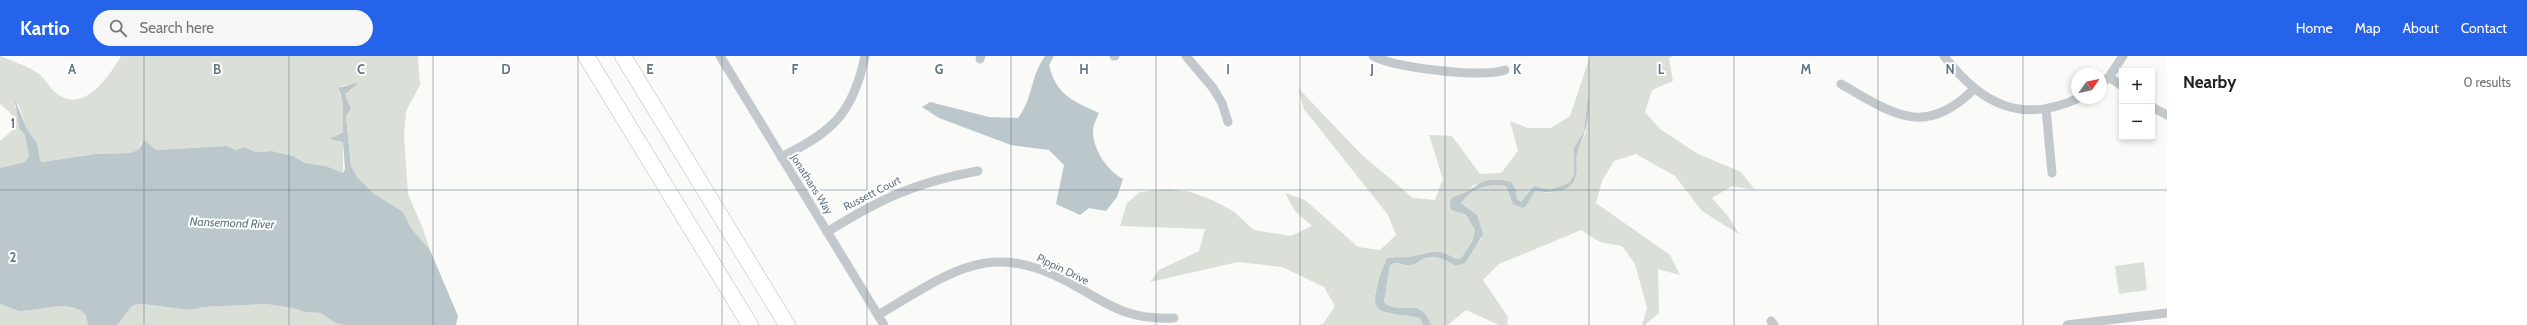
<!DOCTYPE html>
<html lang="en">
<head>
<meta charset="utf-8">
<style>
  body { margin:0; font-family:Cabin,sans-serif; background:#f6f6f6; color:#222 }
  .controls { position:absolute; right:12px; top:12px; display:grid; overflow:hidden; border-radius:0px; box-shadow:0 2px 6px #0003 }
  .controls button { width:36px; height:36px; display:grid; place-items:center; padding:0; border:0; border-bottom:1px solid #e0e0e0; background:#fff; color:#222; font:20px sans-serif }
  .compass { position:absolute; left:2071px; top:12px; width:36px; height:36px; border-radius:50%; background:#fff; box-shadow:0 2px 6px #0003; rotate:56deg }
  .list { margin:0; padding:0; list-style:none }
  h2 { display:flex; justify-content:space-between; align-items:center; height:52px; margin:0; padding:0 16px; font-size:17px }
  h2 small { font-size:13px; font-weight:400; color:#767676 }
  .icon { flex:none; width:22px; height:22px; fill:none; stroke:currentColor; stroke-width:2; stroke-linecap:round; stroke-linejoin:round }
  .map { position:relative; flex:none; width:2167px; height:269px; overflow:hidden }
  header { display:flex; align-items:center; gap:24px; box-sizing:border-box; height:56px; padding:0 20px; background:#2563eb; color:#fff }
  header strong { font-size:19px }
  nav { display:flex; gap:22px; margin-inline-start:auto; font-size:14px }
  .search { width:280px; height:36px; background:#f6f6f6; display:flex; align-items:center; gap:10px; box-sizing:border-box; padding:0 14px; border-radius:22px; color:#767676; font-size:15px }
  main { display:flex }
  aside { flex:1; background:#fff }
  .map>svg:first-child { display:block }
  .green { fill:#dadfd7 }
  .water { fill:#bbc7cb }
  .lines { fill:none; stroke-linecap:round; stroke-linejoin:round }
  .highway-casing { stroke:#b4b9bd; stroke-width:17 }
  .street { stroke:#c3c8cc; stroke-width:9 }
  .highway { stroke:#fff; stroke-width:16 }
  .grid { fill:none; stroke:#657683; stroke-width:1; stroke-opacity:0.55 }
  .labels { text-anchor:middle; stroke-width:4; stroke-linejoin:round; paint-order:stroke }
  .street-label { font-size:11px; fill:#657683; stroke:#fff }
  .water-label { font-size:12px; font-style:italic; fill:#60757c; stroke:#fff }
  .grid-label { font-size:13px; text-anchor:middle; font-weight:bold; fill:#657683; stroke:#fff; stroke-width:4; stroke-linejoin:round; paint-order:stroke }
</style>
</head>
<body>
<header>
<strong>Kartio</strong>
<div class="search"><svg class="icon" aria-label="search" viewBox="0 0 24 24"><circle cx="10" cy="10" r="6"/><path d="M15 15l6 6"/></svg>Search here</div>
<nav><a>Home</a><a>Map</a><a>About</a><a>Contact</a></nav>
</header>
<main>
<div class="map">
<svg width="2167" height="269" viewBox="0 0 2167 269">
  <rect width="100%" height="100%" fill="#fafaf8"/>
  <path class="green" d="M0,0C12,5 28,10 39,18C46,23 49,32 56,37C83,59 109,21 121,0H418L420,29L406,55L404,80L408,138L423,173L430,194L411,172L403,156L373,137L357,121L351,110L346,60L351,53L345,38L346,35L352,34L355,27L342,30L339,36L343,49V76L334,80L333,84L343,86V117L326,110L305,107L293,100L272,95L256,96L244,91L236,94L226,90L156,94L141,86L139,93L131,97L95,98L42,106L40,104L37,87L27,73L18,47L15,50L18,60L19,72L25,79L29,102L26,106L0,112V85L14,73C16,60 10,56 0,48Z
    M1590,0H1673L1669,2L1673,25L1652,34L1645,56L1660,73L1698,98L1741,116L1755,134L1732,130L1712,142L1727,159L1740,179L1702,155L1675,120L1636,98L1614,105L1602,125L1596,147L1670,199L1680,219L1658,213L1659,257L1645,269H1642L1647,252L1635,208L1622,190L1600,186L1581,174L1499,208L1483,224L1508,261L1507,269H1499L1466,254L1448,269H1431C1421,242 1399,260 1384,246L1390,209C1398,205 1404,211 1412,209C1415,209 1419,205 1423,203C1435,198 1445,203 1455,210L1481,183L1477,159L1461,147C1471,132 1489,127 1506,130L1513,148L1526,150L1535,135C1557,139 1560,135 1576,120L1577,96L1586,76L1588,42L1584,75L1574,92V119L1569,127L1550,134L1534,130L1521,146L1517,143L1516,134L1511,126L1474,129L1464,138L1453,141L1475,174L1472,186L1461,202L1456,203C1432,189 1431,198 1408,201C1400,202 1394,200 1386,203L1375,237L1384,255L1420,262L1423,269H1317L1323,268L1335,250L1324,231L1282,211L1238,206L1150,226L1159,214L1199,195L1205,173L1120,170L1127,147L1140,136L1169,133L1191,136L1212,144L1233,155L1254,174L1291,180L1312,170L1295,155L1285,137L1305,144L1358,191L1380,194L1396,179L1388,159L1304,53L1298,32L1361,98L1413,142L1435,144L1443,123L1429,79L1452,80L1480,118L1501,117L1518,95L1510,65L1528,72H1551L1570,60Z
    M2144,206L2147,234L2119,238L2115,210Z
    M0,248C3,249 18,255 20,255C40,255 70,242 86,259L88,269H0Z
    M143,248L190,254L203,251L266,248L293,252L304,256L321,257L335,267L344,269H117L133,249Z"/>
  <path class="water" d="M1045,0H1054L1049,9C1056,39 1073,45 1099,57C1097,62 1093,69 1093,75C1093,94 1107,114 1123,123L1117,141L1106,155L1089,152L1080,159L1056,148L1064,109L1049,94L1011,89L939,62L922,51L930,46L989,61L1018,62C1033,43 1030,21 1045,0Z
    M355,27L358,28L345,38L351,53L346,60L351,110L357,121L373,137L403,156L411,172L430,194L458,260L456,269H344L335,267L321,257L304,256L293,252L266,248L203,251L190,254L143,248L133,249L117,269H88L86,259C70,242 40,255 20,255C18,255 3,249 0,248V112L25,106L29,101L25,79L19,72L15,44L27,73L37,87L40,104L42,106L95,98L131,97L139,93L144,84L156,94L226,90L236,94L244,91L256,96L272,95L293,100L305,107L326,110L343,117L345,113L343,86L333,84L331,82L343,76V49L339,32Z
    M1588,41C1591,59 1585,77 1578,94C1575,102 1578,111 1576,119C1572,138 1549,137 1535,135L1526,150L1522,152L1513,148L1506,130C1489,127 1471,132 1461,147L1477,159L1483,178L1465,207L1455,210C1445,203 1435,198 1423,203C1419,205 1415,209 1412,209C1403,211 1398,204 1390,209L1384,246C1400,261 1420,239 1431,269H1423L1420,262C1408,259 1394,259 1382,255C1366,248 1383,215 1386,203C1394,200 1400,202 1408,201C1432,198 1432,189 1456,203L1461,202L1472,186L1475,174L1465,158L1451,154L1450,145L1453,141C1480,134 1477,118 1511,126L1516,134L1517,143L1521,146L1534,130L1550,134L1569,127L1574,119V92L1584,75Z"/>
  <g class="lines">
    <g class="highway-casing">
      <path id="highway" d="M586,0L750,269
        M623,0L787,269"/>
    </g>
    <path class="street" d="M720,0L884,269
      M1114,0H1115
      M1186,0L1213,32L1222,47L1228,66
      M1373,0C1396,12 1481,22 1505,14
      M1944,0C1981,48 2021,69 2079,42
      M980,3L981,0
      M2109,21L2122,30
      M1841,28C1892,57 1924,83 1974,33
      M2101,28L2109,21L2123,0
      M2152,51L2167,59
      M2046,53L2052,117
      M781,101C833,76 853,57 865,0
      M827,176C880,143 916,126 978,115
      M878,259C958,212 992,181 1081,233C1114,253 1134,264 1174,262
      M1771,265L1774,269
      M2067,269L2167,257"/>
    <use href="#highway" class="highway"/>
  </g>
  <path class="grid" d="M144,0V269M289,0V269M433,0V269M578,0V269M722,0V269M867,0V269M1011,0V269M1156,0V269M1300,0V269M1445,0V269M1589,0V269M1734,0V269M1878,0V269M2023,0V269M0,134H2167"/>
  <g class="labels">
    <g class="street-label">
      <text transform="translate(812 128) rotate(58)" y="4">Jonathans Way</text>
      <text transform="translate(872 137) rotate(-27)" y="4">Russett Court</text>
      <text transform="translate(1063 213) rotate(26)" y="4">Pippin Drive</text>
    </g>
    <g class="water-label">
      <text transform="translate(232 167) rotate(2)" y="4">Nansemond River</text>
    </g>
  </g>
  <g class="grid-label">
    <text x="72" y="18">A</text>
    <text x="217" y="18">B</text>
    <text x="361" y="18">C</text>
    <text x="506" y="18">D</text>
    <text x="650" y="18">E</text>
    <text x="795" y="18">F</text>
    <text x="939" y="18">G</text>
    <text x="1084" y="18">H</text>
    <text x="1228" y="18">I</text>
    <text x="1372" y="18">J</text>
    <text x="1517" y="18">K</text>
    <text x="1661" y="18">L</text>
    <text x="1806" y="18">M</text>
    <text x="1950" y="18">N</text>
    <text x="13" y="72">1</text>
    <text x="13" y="206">2</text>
  </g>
</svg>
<div class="controls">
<button>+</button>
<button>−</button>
</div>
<svg class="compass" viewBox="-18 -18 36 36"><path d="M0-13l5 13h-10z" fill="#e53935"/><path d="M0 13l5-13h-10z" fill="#767676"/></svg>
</div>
<aside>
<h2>Nearby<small>0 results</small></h2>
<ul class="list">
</ul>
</aside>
</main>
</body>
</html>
